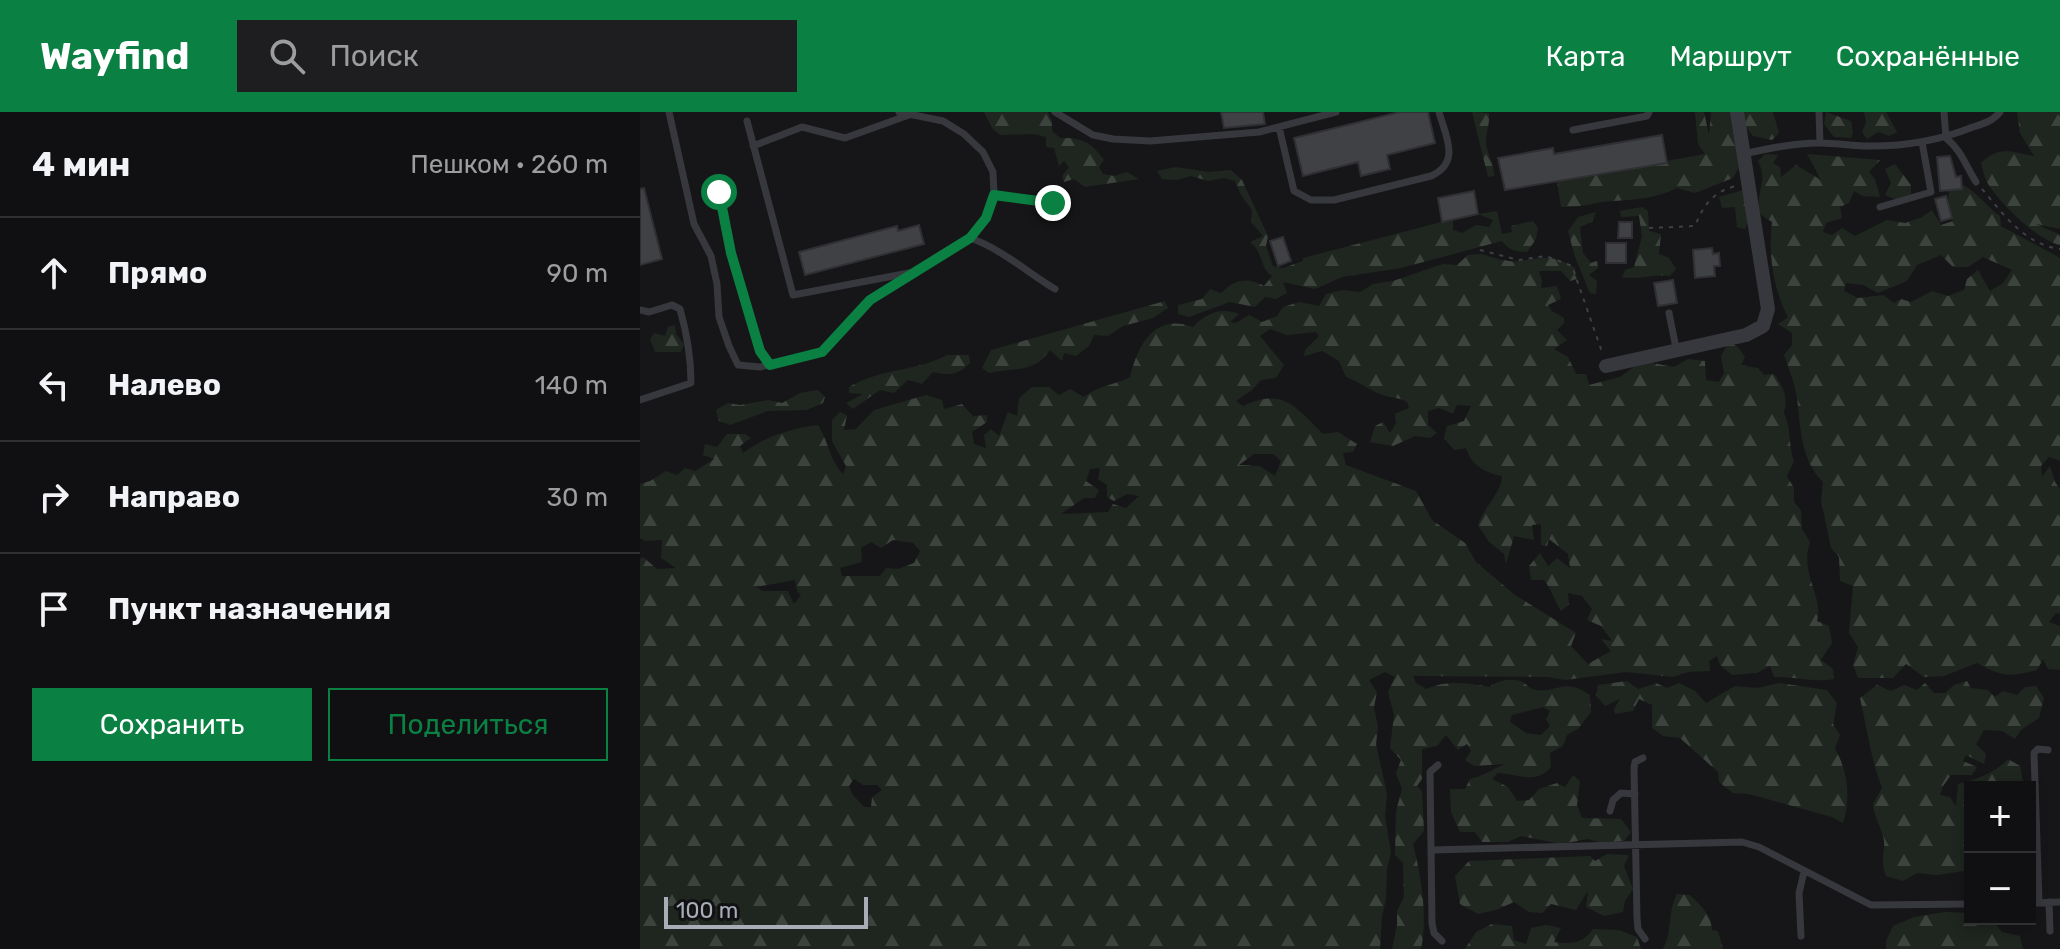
<!DOCTYPE html>
<html lang="ru">
<head>
<meta charset="utf-8">
<style>
  body { margin:0; font-family:Rubik,sans-serif; background:#1e1e20; color:#f1f3f6 }
  .controls { position:absolute; right:24px; bottom:24px; display:grid; overflow:hidden; border-radius:0px; box-shadow:0 4px 12px #0003 }
  .controls button { width:72px; height:72px; display:grid; place-items:center; padding:0; border:0; border-bottom:2px solid #303032; background:#101012; color:#f1f3f6; font:40px sans-serif }
  .scale { position:absolute; left:24px; bottom:20px; width:204px; box-sizing:border-box; padding-left:8px; border:4px solid #a8adb8; border-top:0; font-size:22px; line-height:28px; white-space:nowrap; color:#a8adb8; -webkit-text-stroke:6px #111113; paint-order:stroke }
  .stop { position:absolute; width:24px; height:24px; margin:-18px; border:6px solid #0b8043; border-radius:50%; background:#fff }
  .stop.end { background:#0b8043; border-color:#fff; box-shadow:0 2px 8px #0008 }
  .list { margin:0; padding:0; list-style:none }
  h2 { display:flex; justify-content:space-between; align-items:center; height:104px; margin:0; padding:0 32px; font-size:34px }
  h2 small { font-size:26px; font-weight:400; color:#9c9d9f }
  .list li { display:grid; grid-template-columns:52px 1fr auto; gap:24px; align-items:center; box-sizing:border-box; height:112px; padding:0 32px; border-top:2px solid #303032 }
  .list b { display:block; font-size:30px; white-space:nowrap }
  .list em { font-size:26px; font-style:normal; color:#9c9d9f }
  .actions { display:flex; gap:16px; padding:24px 32px }
  .actions a { flex:1; padding:18px 0; border:2px solid #0b8043; border-radius:0px; text-align:center; font-size:28px; color:#0b8043 }
  .actions .main { background:#0b8043; color:#fff }
  .icon { flex:none; width:44px; height:44px; fill:none; stroke:currentColor; stroke-width:2; stroke-linecap:round; stroke-linejoin:round }
  .map { position:relative; flex:none; width:1420px; height:837px; overflow:hidden }
  header { display:flex; align-items:center; gap:48px; box-sizing:border-box; height:112px; padding:0 40px; background:#0b8043; color:#fff }
  header strong { font-size:38px }
  nav { display:flex; gap:44px; margin-inline-start:auto; font-size:28px }
  .search { width:560px; height:72px; background:#1e1e20; display:flex; align-items:center; gap:20px; box-sizing:border-box; padding:0 28px; border-radius:0px; color:#9c9d9f; font-size:30px }
  main { display:flex }
  aside { flex:1; background:#101012 }
  .map>svg:first-child { display:block }
  .forest { fill:url(#forest-firs); fill-rule:evenodd }
  .building { fill:#404145; stroke:#303034; stroke-width:2 }
  .lines { fill:none; stroke-linecap:round; stroke-linejoin:round }
  .path { stroke:#3d3f44; stroke-width:2; stroke-dasharray:4 6; stroke-linecap:butt }
  .service { stroke:#37383d; stroke-width:7 }
  .minor { stroke:#37383d; stroke-width:14 }
  .route { stroke:#0b8043; stroke-width:10 }
</style>
</head>
<body>
<header>
<strong>Wayfind</strong>
<div class="search"><svg class="icon" aria-label="search" viewBox="0 0 24 24"><circle cx="10" cy="10" r="6"/><path d="M15 15l6 6"/></svg>Поиск</div>
<nav><a>Карта</a><a>Маршрут</a><a>Сохранённые</a></nav>
</header>
<main>
<aside>
<h2>4 мин<small>Пешком · 260 m</small></h2>
<ul class="list">
<li><svg class="icon" aria-label="ahead" viewBox="0 0 24 24"><path d="M12 20V5M6 11l6-6 6 6"/></svg><div><b>Прямо</b></div><em>90 m</em></li>
<li><svg class="icon" aria-label="left" viewBox="0 0 24 24"><path d="M17 20v-9H6M10 6l-5 5 5 5"/></svg><div><b>Налево</b></div><em>140 m</em></li>
<li><svg class="icon" aria-label="right" viewBox="0 0 24 24"><path d="M7 20v-9h11M14 6l5 5-5 5"/></svg><div><b>Направо</b></div><em>30 m</em></li>
<li><svg class="icon" aria-label="arrive" viewBox="0 0 24 24"><path d="M6 21V4h12l-3 4 3 4H6"/></svg><div><b>Пункт назначения</b></div></li>
</ul>
<div class="actions"><a class="main">Сохранить</a><a>Поделиться</a></div>
</aside>
<div class="map">
<svg width="1420" height="837" viewBox="0 0 1420 837">
  <defs>
    <pattern id="forest-firs" width="22" height="20" patternUnits="userSpaceOnUse" patternTransform="scale(2)"><rect width="22" height="20" fill="#1e261f"/><path d="M5 1l3.5 6h-7zM16 11l3.5 6h-7z" fill="#3c433d"/></pattern>
  </defs>
  <rect width="100%" height="100%" fill="#161618"/>
  <path class="forest" d="M344,0H408L412,9V19L420,26C442,25 451,30 464,48L459,55L463,62L475,64L487,60L499,67L445,75L434,67L424,70L422,64L429,55L424,49L419,54L414,36L406,35V25L395,22L360,23L352,16Z
    M832,0L849,1C850,12 846,20 846,29C846,40 854,51 854,64L848,65Z
    M1055,0H1064L1069,23L1071,0H1093L1101,52L1093,66L1055,81L1037,76C1017,86 995,88 973,89C955,90 941,96 921,95L917,69L1065,42L1058,32Z
    M1102,0H1133L1139,21L1132,28L1113,24L1102,10Z
    M1186,0L1211,9L1213,21L1211,26L1194,25L1184,12Z
    M1224,0H1246L1257,20L1249,24L1238,20L1227,27L1222,20L1226,10Z
    M1377,0H1420V117L1396,112L1420,123V133C1397,128 1359,91 1347,70C1344,65 1343,57 1341,51C1360,33 1371,40 1394,44L1380,21Z
    M1125,42L1138,43L1133,51L1140,55L1141,65L1156,53L1181,68L1167,42L1240,48L1229,60L1235,67L1240,85L1223,84L1214,79L1209,91L1200,95L1202,106L1186,111L1183,120L1192,123L1202,116L1215,124L1247,108L1265,111L1282,105L1292,98L1301,113L1313,109L1308,93L1309,76L1323,73C1338,81 1346,94 1360,104L1361,114L1420,146V349L1409,345L1401,354L1402,365L1410,354L1415,370L1420,377V502L1416,501L1409,510L1420,514V558L1408,557L1403,547L1397,558C1371,565 1361,565 1337,551L1304,564L1284,565L1266,552L1253,566H1218L1213,553L1218,535L1209,521L1213,474L1200,469L1199,445L1191,436L1181,388L1183,370C1160,347 1161,316 1157,286C1155,272 1149,257 1144,243L1152,233V221L1138,212L1148,205C1133,177 1128,142 1132,110L1120,102C1115,78 1129,70 1118,49ZM1301,143L1313,155H1328L1343,145L1372,158L1363,171L1350,179L1338,158L1327,167L1324,178L1308,184L1292,179L1271,190L1261,187L1254,191L1243,183L1218,186L1204,179L1206,171L1223,173L1238,181L1267,169L1277,153Z
    M1255,52L1271,73V84L1257,88L1245,83L1251,71L1245,57Z
    M536,55L569,60L591,58L602,68L628,124L626,134L633,154L643,156L663,149V146L813,107V118L822,121L836,113L849,115L853,108L838,102L857,99L862,122L872,120L871,114L893,109L898,116L896,127L887,140C875,140 869,138 862,129L761,156L702,165L675,177L643,170L647,181L636,187L625,185L615,195L590,190L549,205L538,202V193L562,187L570,177L581,181C596,167 606,165 624,174L632,164C619,155 624,141 610,130L623,124L611,110L612,98L601,83L595,69L584,66L568,69L551,64L537,68L522,67L517,59Z
    M1107,77L1111,103L1105,117L1097,115L1095,95L1082,96L1079,85Z
    M1002,95L1008,99L1009,119L1021,122L1019,142L1029,146L1036,157L1030,164C1013,162 999,168 982,165L985,158L994,155L1002,124L999,104L981,105L980,99Z
    M956,100L952,110L940,115L943,141L951,151L957,149L958,156L949,163L957,169L956,182L950,181L935,145L928,119L938,105Z
    M841,142C853,145 868,151 879,149C903,146 913,142 935,156L937,167L930,169L921,159H899L902,169L901,176L917,174L921,187L908,193L912,199L924,206V211L917,218L927,228L914,237L928,245L936,262H946L949,273L980,265L1002,249L1034,255L1048,247L1065,249L1066,268L1079,270L1084,261L1081,244L1089,230L1098,235L1105,245L1101,253L1118,256L1124,263L1134,262C1144,276 1148,285 1144,301C1152,320 1148,331 1154,349L1147,364L1154,376V390L1161,398L1162,417L1170,430C1159,462 1184,484 1177,509L1189,514L1192,531L1181,548L1193,557L1194,567C1174,571 1154,564 1134,565L1130,554L1117,561L1092,563L1080,553L1077,544L1069,549L1070,559L1048,560L1033,565L986,560L925,568L908,565L773,564L776,571L786,577C807,568 827,571 850,575C856,569 871,566 880,569C886,571 889,577 896,578C920,581 923,565 950,583L951,600L938,617L927,623L923,634L910,641L911,655C896,673 879,662 858,661L852,667L868,675L877,689L889,688L899,677L917,671L925,675L933,663L940,669L937,693L942,706L981,707L991,720L984,729L961,731L948,727L921,732L881,724L868,730H842L835,720H820L811,700L810,677H825L830,667C844,664 853,657 865,652L834,654L825,648L831,639L827,632L818,638L806,623L797,634L782,637V667L777,674L782,679L784,719L773,732C781,763 788,805 781,837H752L757,813V799L764,785L763,751L755,743L756,699L762,677L756,661L761,648L750,636L754,603L748,580L755,565L745,560L729,568L737,580L734,595L738,615L736,632L747,682L745,704L751,741L747,756L746,787L742,804L740,837H0V447L3,445L17,457L36,456L21,446L22,428L5,429L0,426V372L10,369L26,359L37,363L45,356L55,359L74,347L63,343L65,332L77,335L87,322H105L111,326L100,334L103,341C124,325 152,316 178,313C189,330 189,347 203,362L206,354L192,329V308L200,300L207,303L204,318L216,317L234,298L286,283L302,288L304,297L322,292L333,304L347,303V310L332,320L334,332L346,336L344,323L351,317L359,324L368,300L377,304L379,286L392,275H409L419,283L430,277L444,285C459,273 473,274 490,265C498,232 515,201 553,215C566,201 581,195 599,202L590,210L596,211L609,203L622,210L637,204L643,195L659,190L679,194L686,182L702,178L720,180L733,172L753,169L803,152L817,153L828,143ZM630,217L647,223L676,220L679,224L665,238L664,244L682,239L699,249L706,265C719,270 730,278 742,283C751,286 759,285 767,290L769,296L755,302L756,311L750,321L743,310L735,314L730,330L753,334L775,324L790,326L797,321L788,313V299L799,296L813,302L817,293L831,294L824,309L807,314L804,326L814,338L826,336C832,354 844,360 862,364C862,380 843,396 838,413L849,430L864,442L866,452L874,424L894,428L892,413L901,412V433L907,434L909,427L928,442L930,456L917,446L908,454L900,441L889,454L891,468H904C912,478 914,488 921,499L929,492L928,481L942,484L952,497L947,508L961,514L972,529L961,527L971,539L948,552L931,534L936,521L875,483L836,450L825,431L792,408L776,379L706,353L703,341L713,340L717,332L698,320L683,322C656,295 643,275 603,294L596,289L612,278L621,268L636,266L644,253L620,224ZM614,342H633L641,349L635,364L620,354L599,353ZM460,356L458,367L467,373V385L474,389L487,382L499,384L486,396L473,392L468,400L421,402L444,386H455L459,378L446,369L450,357ZM253,428L273,431L280,439L274,451L258,457L246,456L240,464H202L200,456L222,450L221,436L231,430L241,436ZM155,468L157,479L161,483L154,492L148,479H123L116,475ZM903,595L910,599L906,607L910,614L901,623L886,621L870,610L872,603ZM214,667L223,673H237L242,678L232,685L231,695H224L212,682L209,674Z
    M525,189L528,196L513,206L483,214L468,224L454,223L449,234L436,244L424,241L422,249L410,238C394,262 374,255 349,261L342,256L351,238Z
    M35,213L36,222L44,232L41,240H15L10,228L14,221L25,224L28,215Z
    M307,243H329L330,251C319,263 308,264 293,260L282,272L268,268L254,281L240,278L213,297L206,291L223,282L209,281V275C241,256 275,260 307,243Z
    M178,278L185,285L183,291L167,298L128,299L90,313L79,309L76,298L88,291L100,293L128,288L142,291L160,281Z
    M987,569L998,577L1016,571L1027,576L1039,571L1055,579L1066,591L1095,574L1117,576L1139,571L1187,578L1197,591L1193,612L1200,623L1195,637C1208,659 1211,687 1203,711L1192,705L1109,682L1093,681L1079,670L1078,660L1040,626L1023,624L1012,616V593L999,587L993,599L975,602L974,597L980,587L965,594L956,583L958,573Z
    M1327,569L1331,576L1348,578L1355,585L1363,579L1377,583L1385,575L1396,574L1404,586L1399,606L1381,618L1375,627L1362,619L1344,618L1336,632L1346,642L1344,652L1326,643L1323,649L1337,655L1332,663H1311L1303,674L1300,683L1310,685L1316,694L1318,672C1335,668 1357,660 1368,647L1380,654L1384,675H1330V758L1297,763L1277,761L1263,769L1246,764C1239,745 1247,738 1243,724C1240,713 1234,704 1233,692L1242,676C1231,648 1227,616 1220,586L1237,573L1251,579L1264,573L1277,578L1285,571L1294,581H1305L1314,573Z
    M967,742L989,743L984,754L993,777L985,789L983,800L964,804L946,795L948,779L936,798L911,792L902,801L889,800L874,790L856,798L838,802L820,792L815,764L829,749L950,744L955,749Z
    M1037,782L1050,783C1061,794 1071,802 1072,818L1078,819L1083,837H1023C1033,818 1027,802 1037,782Z
    M1305,800L1330,801V807H1352L1362,820L1380,824L1383,837H1246V829L1253,814L1274,805Z
    M852,812L872,814L874,828L886,832L891,816L906,813L921,816L914,830C931,832 943,832 953,817L979,818L997,825L1001,837H825L836,820Z"/>
  <path class="building" d="M581,0H623L625,12L584,16Z
    M760,0H788L795,31L747,43L750,57L721,64L718,50L663,64L654,26Z
    M1022,23L1027,51L865,78L858,46L913,36L914,42Z
    M1310,44L1316,65L1321,64L1322,77L1300,79L1297,45Z
    M4,76L22,147L0,153V77Z
    M834,79L838,102L802,110L798,86Z
    M1306,84L1312,106L1301,109L1295,87Z
    M979,110H992V126H978Z
    M279,113L284,132L165,163L159,140L257,114L258,119Z
    M643,125L651,149L638,154L630,129Z
    M966,131H986V151H966Z
    M1072,136L1073,142L1079,141L1080,154H1074L1075,164L1055,166L1053,138Z
    M1033,168L1037,191L1018,194L1014,171Z"/>
  <g class="lines">
    <path class="path" d="M1342,77C1364,103 1384,132 1420,137
      M1009,116L1055,114C1064,92 1073,80 1096,74
      M840,138L879,148L906,144L932,154L962,240"/>
    <path class="service" d="M29,0L54,112L71,144L77,172L79,205L89,234L98,253L120,255L182,240L230,188L330,126L346,106L354,83L353,60L343,40L324,22L303,9L259,0
      M415,0L453,23L473,27L510,29L619,20L696,0
      M1179,0L1180,31
      M1304,0L1306,26C1321,38 1326,54 1336,70
      M107,9L153,183L269,161
      M639,15L654,79L671,88H694L791,64C821,50 806,25 799,0
      M933,18L1007,4L1009,0
      M113,34L162,15L205,26L269,3
      M1104,42C1129,36 1153,31 1179,31C1193,31 1208,33 1223,34C1260,35 1298,29 1333,15C1343,12 1353,9 1360,0
      M79,80L91,141L120,239L130,253
      M354,83L413,91
      M1240,95L1291,80L1282,30
      M330,126C360,136 387,160 415,177
      M0,198L9,200L32,193L40,197C47,222 51,245 51,271L0,288
      M1029,201L1036,236
      M1003,646L995,650L994,656L997,806L998,817L1005,827
      M798,653L790,660L792,811L794,821L802,829
      M970,699L973,688L981,681L995,682
      M792,738L1102,730L1119,735L1231,793L1330,792
      M1399,790L1394,641L1398,637L1408,638
      M1409,790L1410,819
      M1390,791L1420,790
      M1161,824L1159,781L1164,760"/>
    <path class="minor" d="M966,254L1106,223L1123,214L1128,197L1097,0"/>
  </g>
  <g class="lines">
    <path class="route" d="M79,80L91,141L120,239L130,253L182,240L230,188L330,126L346,106L354,83L413,91"/>
  </g>
</svg>
<div class="controls">
<button>+</button>
<button>−</button>
</div>
<div class="scale">100 m</div>
<div class="stop" style="left:79px;top:80px"></div>
<div class="stop end" style="left:413px;top:91px"></div>
</div>
</main>
</body>
</html>
